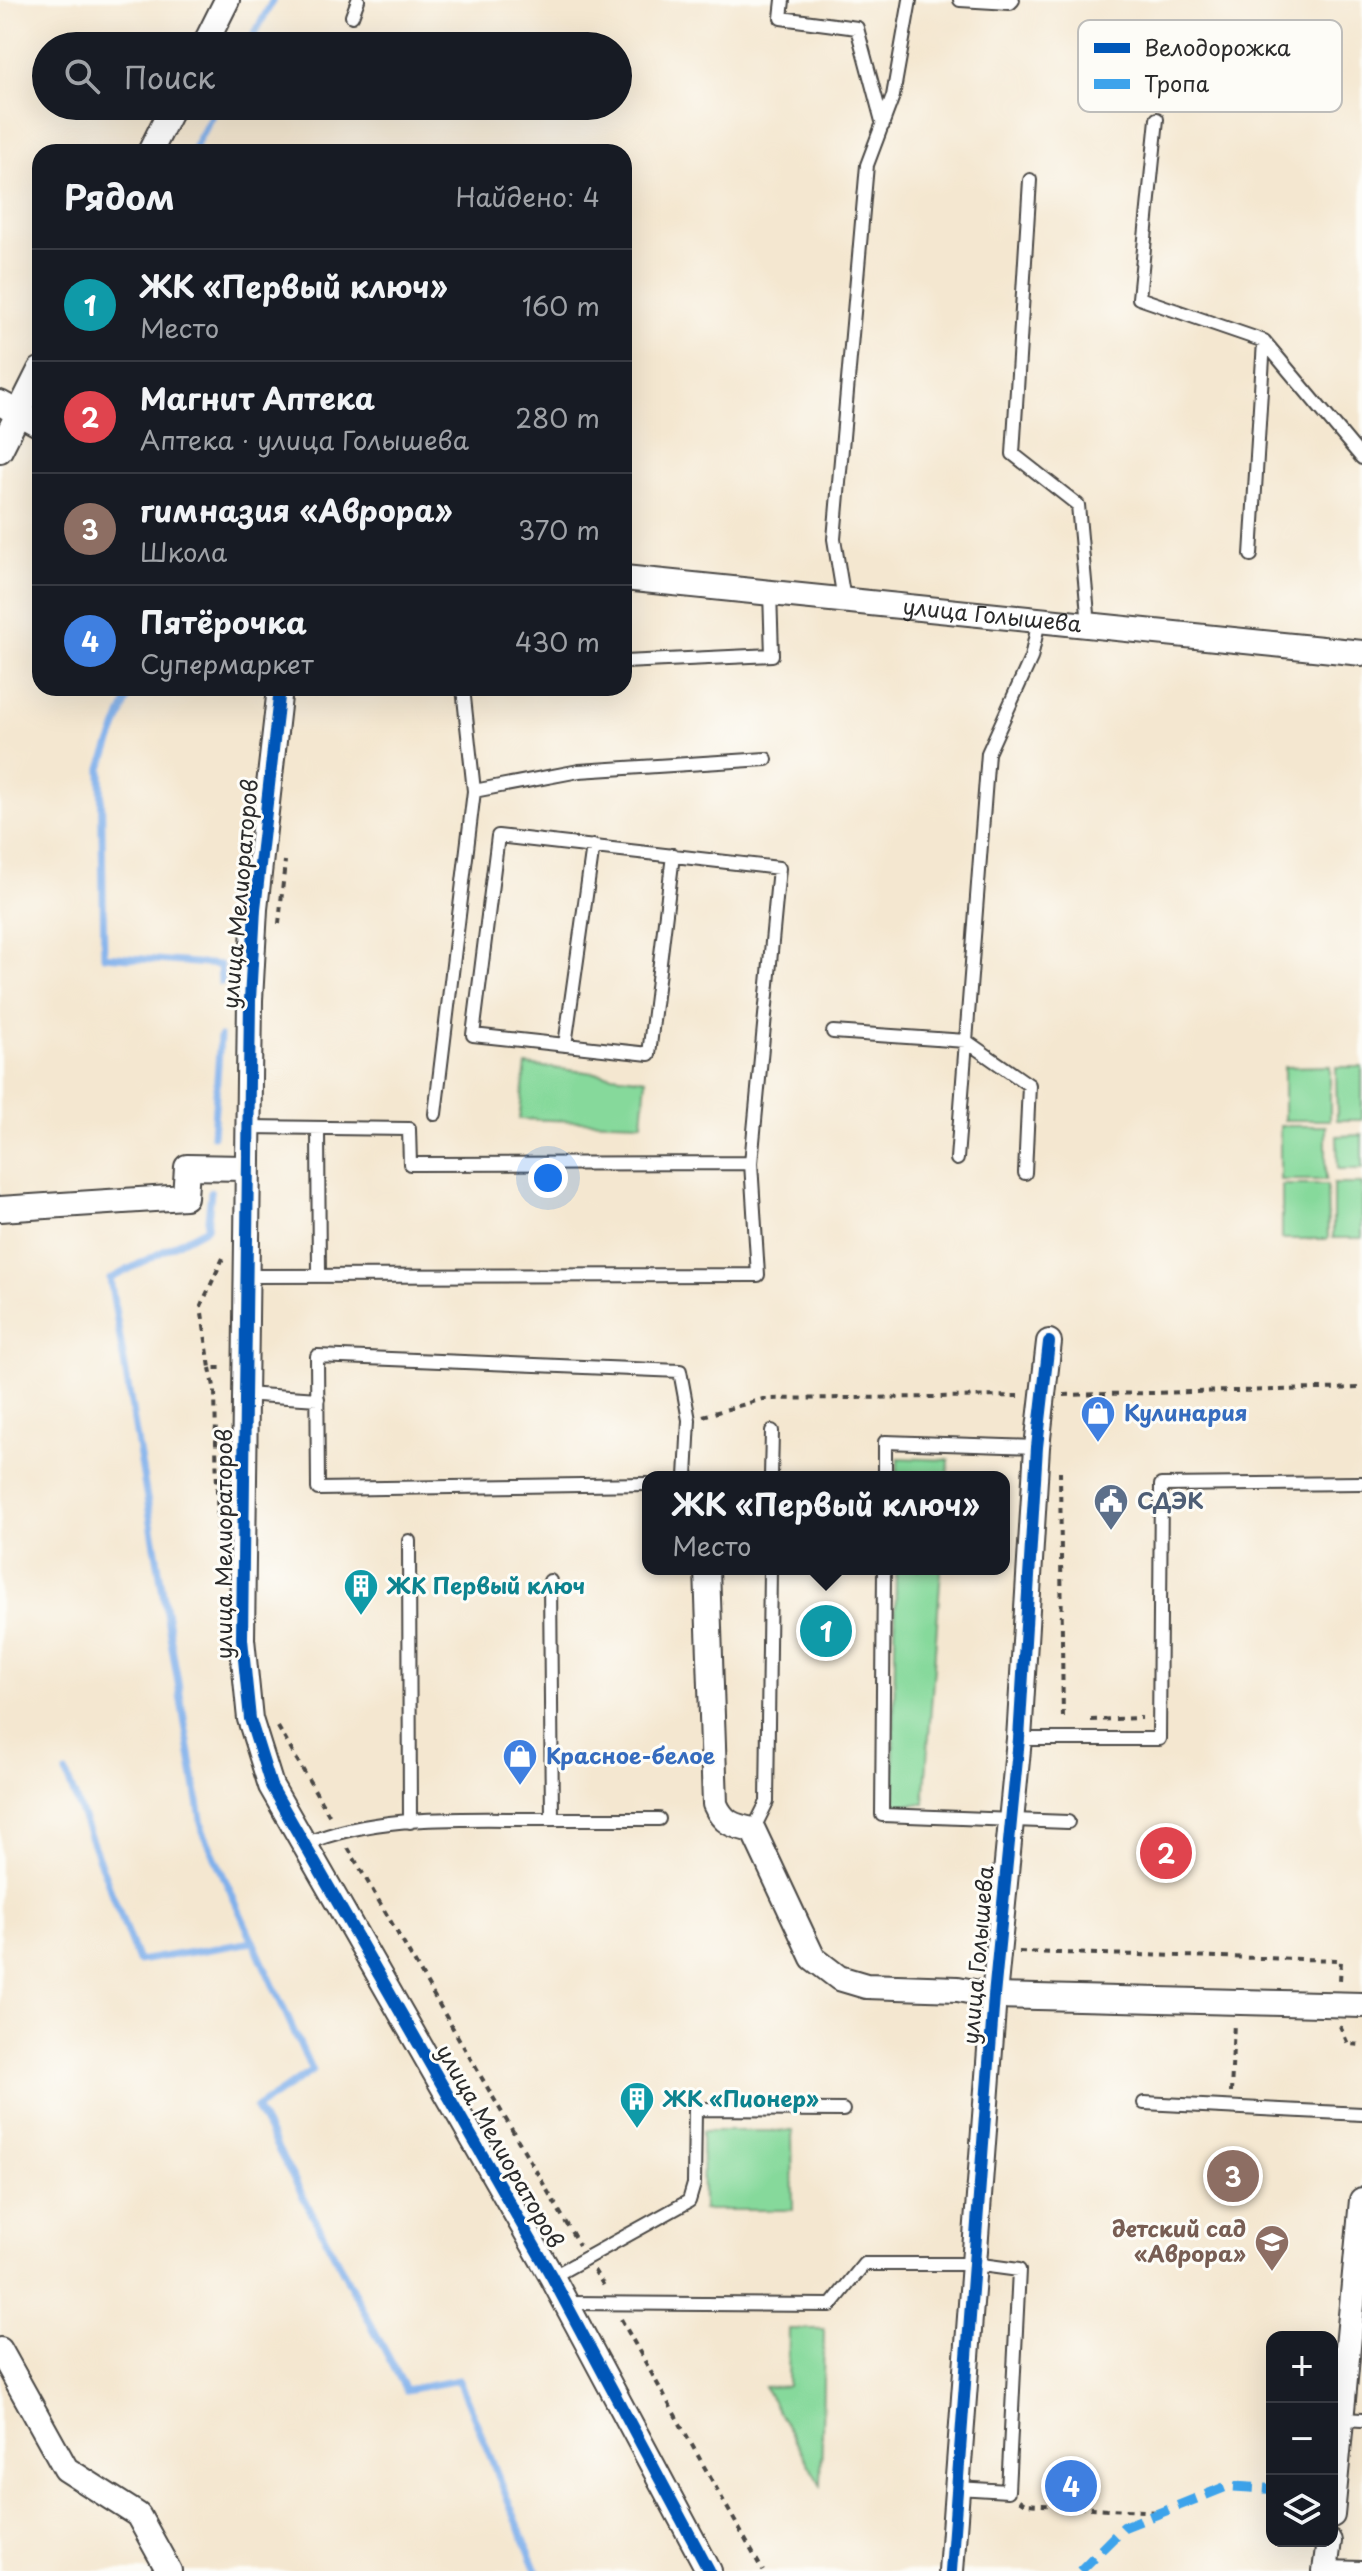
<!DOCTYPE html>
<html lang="ru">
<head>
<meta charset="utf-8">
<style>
  body { margin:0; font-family:"Playpen Sans",sans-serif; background:#242831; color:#f1f3f6 }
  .controls { position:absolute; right:24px; bottom:24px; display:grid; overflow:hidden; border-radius:16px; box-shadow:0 8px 32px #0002 }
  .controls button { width:72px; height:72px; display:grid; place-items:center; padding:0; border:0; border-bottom:2px solid #363941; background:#171b24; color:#f1f3f6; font:40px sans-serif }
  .you { position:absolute; left:548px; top:1178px; width:28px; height:28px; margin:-20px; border:6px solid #fff; border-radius:50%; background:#1a73e8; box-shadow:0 0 0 12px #1a73e833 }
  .badge { display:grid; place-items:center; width:52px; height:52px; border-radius:50%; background:#0b8043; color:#fff; font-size:26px; font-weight:700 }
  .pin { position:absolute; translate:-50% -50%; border:4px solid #fff; box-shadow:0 2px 8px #0006 }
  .popup { position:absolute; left:642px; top:1471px; width:368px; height:104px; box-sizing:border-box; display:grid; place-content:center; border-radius:16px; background:#171b24; filter:drop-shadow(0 2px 6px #0005); font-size:26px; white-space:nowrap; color:#9ea1a6 }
  .popup b { font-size:30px; color:#f1f3f6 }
  .popup::after { content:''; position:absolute; left:50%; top:100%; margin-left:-16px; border:16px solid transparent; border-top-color:#171b24 }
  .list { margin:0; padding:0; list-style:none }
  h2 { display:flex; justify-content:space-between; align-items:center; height:104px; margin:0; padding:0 32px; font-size:34px }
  h2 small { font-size:26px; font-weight:400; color:#9ea1a6 }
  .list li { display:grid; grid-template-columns:52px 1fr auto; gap:24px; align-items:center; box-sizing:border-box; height:112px; padding:0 32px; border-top:2px solid #363941 }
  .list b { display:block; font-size:30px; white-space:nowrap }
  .list p { margin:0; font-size:26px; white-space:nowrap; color:#9ea1a6 }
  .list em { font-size:26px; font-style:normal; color:#9ea1a6 }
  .icon { flex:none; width:44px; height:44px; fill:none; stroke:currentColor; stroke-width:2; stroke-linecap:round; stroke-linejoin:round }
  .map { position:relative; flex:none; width:1362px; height:2571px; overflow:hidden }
  .search { position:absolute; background:#171b24; box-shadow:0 8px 32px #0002; left:32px; top:32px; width:600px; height:88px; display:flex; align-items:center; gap:20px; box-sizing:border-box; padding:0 28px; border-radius:44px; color:#9ea1a6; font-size:30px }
  .panel { position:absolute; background:#171b24; box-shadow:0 8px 32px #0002; left:32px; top:144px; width:600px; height:552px; border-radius:24px }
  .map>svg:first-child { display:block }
  .green { fill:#86d99b; stroke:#588263; stroke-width:2 }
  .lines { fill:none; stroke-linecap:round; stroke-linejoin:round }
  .stream { stroke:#80b0eb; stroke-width:7 }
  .service-casing { stroke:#494744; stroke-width:16 }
  .minor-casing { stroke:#494744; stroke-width:28 }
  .path { stroke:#494744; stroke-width:4; stroke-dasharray:6 6; stroke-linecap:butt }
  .service { stroke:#fff; stroke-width:12 }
  .minor { stroke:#fff; stroke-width:24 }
  .quiet { stroke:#3ea3eb; stroke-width:10; stroke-dasharray:20 10; stroke-linecap:butt }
  .cycleway-casing { stroke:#fdfcf7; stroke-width:17 }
  .cycleway { stroke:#0057b8; stroke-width:12 }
  .labels { text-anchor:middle; stroke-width:6; stroke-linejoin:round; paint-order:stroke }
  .street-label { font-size:22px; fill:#2b2b2b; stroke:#fdfcf7 }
  .shop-label { font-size:22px; font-weight:bold; fill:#366cbe; stroke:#fdfcf7; text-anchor:start }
  .service-label { font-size:22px; font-weight:bold; fill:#4e5e75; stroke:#fdfcf7; text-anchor:start }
  .culture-label { font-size:22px; font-weight:bold; fill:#0d838f; stroke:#fdfcf7; text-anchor:start }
  .education-label { font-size:22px; font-weight:bold; fill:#785e54; stroke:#fdfcf7; text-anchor:end }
  .key { fill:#fdfcf7; stroke:#bebdba; stroke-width:2 }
  .key-label { font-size:22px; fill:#2b2b2b }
</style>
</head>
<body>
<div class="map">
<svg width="1362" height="2571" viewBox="0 0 1362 2571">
  <rect width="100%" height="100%" fill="#fdfcf7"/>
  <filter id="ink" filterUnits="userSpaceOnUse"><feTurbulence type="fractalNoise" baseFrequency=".0125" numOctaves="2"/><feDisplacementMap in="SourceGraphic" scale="16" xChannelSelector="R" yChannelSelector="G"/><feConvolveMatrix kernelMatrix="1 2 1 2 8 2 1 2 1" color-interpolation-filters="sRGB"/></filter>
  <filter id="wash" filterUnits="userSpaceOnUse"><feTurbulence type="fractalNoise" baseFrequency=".006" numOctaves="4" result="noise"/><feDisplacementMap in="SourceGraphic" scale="32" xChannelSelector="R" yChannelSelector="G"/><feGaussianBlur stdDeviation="1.8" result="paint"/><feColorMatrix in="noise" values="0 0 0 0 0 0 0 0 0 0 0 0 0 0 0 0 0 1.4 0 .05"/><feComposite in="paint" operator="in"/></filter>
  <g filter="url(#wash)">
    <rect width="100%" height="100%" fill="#f4e7d0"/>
    <path class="green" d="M526,1065L646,1079L642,1123L519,1119Z
      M1330,1066V1120H1284V1067Z
      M1336,1067H1362V1120H1337Z
      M1280,1126H1326V1180H1280Z
      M1362,1135V1169H1338L1337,1136Z
      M1333,1184H1362V1238H1333Z
      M1282,1185H1327L1328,1239H1282Z
      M898,1458L949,1460L948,1477H897Z
      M896,1569H941L924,1804L893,1805Z
      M702,2131H792L793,2210H703Z
      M789,2329H824L821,2486L764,2387L788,2386Z"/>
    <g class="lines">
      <path class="stream" d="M248,46L273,0
        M192,152L217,106
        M132,688L101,768L104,956L220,965L221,982
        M213,1135L220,1037
        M211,1192L207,1228L110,1279L203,1831L312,2071L256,2108L406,2390L459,2380L537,2571
        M66,1774L138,1961L253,1942"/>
    </g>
  </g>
  <g filter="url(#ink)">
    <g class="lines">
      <g class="service-casing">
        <path id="service" d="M783,0L781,18L857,28L883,125
          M960,0L1010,3L1013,0
          M352,16L358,0
          M1157,119L1139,298L1264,341L1362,458
          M1030,180L1013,454L1078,505L1089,625
          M1251,555L1264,341
          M844,600L834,539L867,165L893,96L910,0
          M624,662L772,655L770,592
          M474,791L579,771L766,759
          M673,855L649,1054L473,1035L498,836L779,868L751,1163
          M833,1032L966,1041L1029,1085L1025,1173
          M565,1045L593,846
          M435,1114L474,791L463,688
          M318,1128L319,1276
          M957,1159L988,753L1031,658L1039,620
          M244,1276L758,1275L751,1163L410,1164L409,1129L247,1127
          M243,1394L318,1399
          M771,1477L772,1431
          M885,1477V1442L1037,1447
          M648,1484L318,1489L317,1356L680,1371L689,1420L686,1477
          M409,1541L410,1822
          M884,1569L882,1815L1068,1822
          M1019,1739H1159L1161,1485L1362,1483
          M552,1819H659
          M753,1830L767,1802L770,1569
          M305,1844C381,1812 471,1820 552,1819L550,1581
          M1144,2103L1362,2114
          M552,2277L689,2201L694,2184L695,2109L843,2110
          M566,2303L831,2305L864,2264H974L1019,2270L1008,2491L957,2488
          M1343,2419L1362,2420
          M1326,2567L1362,2568"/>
      </g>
      <g class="minor-casing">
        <g id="minor">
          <path d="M204,46L227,0"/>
          <path d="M150,152L173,106"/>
          <path d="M0,403L40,425"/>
          <path d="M0,450L40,370"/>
          <path id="s1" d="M624,578L1362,653"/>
          <path d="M280,688L255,909L250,1000L242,1639L250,1719L271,1786L552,2277L709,2571"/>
          <path d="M0,1209L185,1197L187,1167L245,1168"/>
          <path d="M707,1569L715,1804C723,1823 733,1826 753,1830L813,1958L839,1978L866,1986L958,1989L994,1996L1362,2005"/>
          <path d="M0,2350L66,2469L138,2515L169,2571"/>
          <path d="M1332,2515L1362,2200"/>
          <path d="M951,2571L994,1996L1019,1739L1037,1447L1049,1342"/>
          <path d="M1325,2571L1329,2541"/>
        </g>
      </g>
      <path class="path" d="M279,924L285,861
        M223,1258L201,1306L210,1368H225
        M210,1368L215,1391L218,1541
        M1064,1395L1362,1388
        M703,1416L763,1399L1020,1396
        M1060,1471L1063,1721
        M1091,1720L1142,1718
        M278,1727L332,1820
        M348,1848L579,2245
        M1019,1952L1341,1960L1340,1981
        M1340,2026L1348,2044L1362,2045
        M1231,2093L1234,2022
        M594,2270L604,2286
        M621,2319L763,2571
        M1019,2500L1025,2504L1160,2512"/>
      <use href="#service" class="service"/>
      <use href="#minor" class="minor"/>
      <path class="quiet" d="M1080,2571L1124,2527L1228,2486L1272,2489"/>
      <g class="cycleway-casing">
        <path id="cycleway" d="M280,688L255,909L250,1000L242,1639L250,1719L271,1786L552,2277L709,2571
          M951,2571L994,1996L1019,1739L1037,1447L1049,1342"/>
      </g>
      <use href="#cycleway" class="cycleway"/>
    </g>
  </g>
  <defs>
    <g id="shop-pin" transform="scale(1.8)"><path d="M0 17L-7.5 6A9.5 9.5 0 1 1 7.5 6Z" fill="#3f7fe0" stroke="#fdfcf7"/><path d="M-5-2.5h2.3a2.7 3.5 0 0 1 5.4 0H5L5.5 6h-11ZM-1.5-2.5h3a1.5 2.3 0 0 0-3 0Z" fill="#fff"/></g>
    <g id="civic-pin" transform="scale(1.8)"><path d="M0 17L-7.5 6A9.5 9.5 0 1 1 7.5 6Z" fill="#5c6f8a" stroke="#fdfcf7"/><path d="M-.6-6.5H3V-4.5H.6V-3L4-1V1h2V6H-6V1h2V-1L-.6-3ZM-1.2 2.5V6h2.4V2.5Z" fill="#fff"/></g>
    <g id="building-pin" transform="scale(1.8)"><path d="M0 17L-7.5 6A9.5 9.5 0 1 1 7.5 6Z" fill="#0f9aa8" stroke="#fdfcf7"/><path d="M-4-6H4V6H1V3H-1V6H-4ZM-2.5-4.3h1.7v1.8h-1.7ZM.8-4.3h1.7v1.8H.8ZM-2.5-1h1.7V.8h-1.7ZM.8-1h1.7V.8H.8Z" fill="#fff"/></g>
    <g id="school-pin" transform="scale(1.8)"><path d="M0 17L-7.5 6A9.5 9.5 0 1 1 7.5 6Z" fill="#8d6e63" stroke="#fdfcf7"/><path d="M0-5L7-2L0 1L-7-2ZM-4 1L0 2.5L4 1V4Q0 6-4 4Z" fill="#fff"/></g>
  </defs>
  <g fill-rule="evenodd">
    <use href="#shop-pin" x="1098" y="1413"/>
    <use href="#civic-pin" x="1111" y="1501"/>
    <use href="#building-pin" x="361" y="1586"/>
    <use href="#shop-pin" x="520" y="1756"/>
    <use href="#building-pin" x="637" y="2099"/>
    <use href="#school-pin" x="1272" y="2242"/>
  </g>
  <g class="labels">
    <g class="street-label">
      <text dy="8" stroke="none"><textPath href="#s1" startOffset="370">улица Голышева</textPath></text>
      <text transform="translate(240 894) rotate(-85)" y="8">улица Мелиораторов</text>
      <text transform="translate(224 1544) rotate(-90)" y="8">улица Мелиораторов</text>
      <text transform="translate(978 1955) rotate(-85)" y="8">улица Голышева</text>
      <text transform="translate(500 2146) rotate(60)" y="8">улица Мелиораторов</text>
    </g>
    <g class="shop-label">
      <text x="1124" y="1421">Кулинария</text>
      <text x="546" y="1764">Красное-белое</text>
    </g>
    <g class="service-label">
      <text x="1137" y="1509">СДЭК</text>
    </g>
    <g class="culture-label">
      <text x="387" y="1594">ЖК Первый ключ</text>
      <text x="663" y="2107">ЖК «Пионер»</text>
    </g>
    <g class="education-label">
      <text x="1246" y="2237">детский сад<tspan x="1246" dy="25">«Аврора»</tspan></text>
    </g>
  </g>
  <rect x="1078" y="20" width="264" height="92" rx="12" class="key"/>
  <rect x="1094" y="43" width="36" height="10" fill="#0057b8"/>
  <rect x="1094" y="79" width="36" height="10" fill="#3ea3eb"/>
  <g class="key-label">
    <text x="1144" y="56">Велодорожка</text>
    <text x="1144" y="92">Тропа</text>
  </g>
</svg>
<div class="controls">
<button>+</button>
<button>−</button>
<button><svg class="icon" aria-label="layers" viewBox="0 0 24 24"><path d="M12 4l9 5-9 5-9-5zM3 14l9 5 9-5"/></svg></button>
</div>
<div class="you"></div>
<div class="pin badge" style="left:826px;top:1631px;background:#0f9aa8">1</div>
<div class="popup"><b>ЖК «Первый ключ»</b>Место</div>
<div class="pin badge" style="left:1166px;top:1853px;background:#e0444e">2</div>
<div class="pin badge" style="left:1233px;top:2176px;background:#8d6e63">3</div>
<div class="pin badge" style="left:1071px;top:2486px;background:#3f7fe0">4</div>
<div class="search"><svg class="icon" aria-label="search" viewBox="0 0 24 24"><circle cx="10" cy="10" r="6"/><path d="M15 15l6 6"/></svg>Поиск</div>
<section class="panel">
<h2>Рядом<small>Найдено: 4</small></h2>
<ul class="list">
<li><span class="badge" style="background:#0f9aa8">1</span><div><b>ЖК «Первый ключ»</b><p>Место</p></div><em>160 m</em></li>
<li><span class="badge" style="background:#e0444e">2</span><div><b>Магнит Аптека</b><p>Аптека · улица Голышева</p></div><em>280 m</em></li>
<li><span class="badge" style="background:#8d6e63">3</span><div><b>гимназия «Аврора»</b><p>Школа</p></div><em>370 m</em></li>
<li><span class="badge" style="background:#3f7fe0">4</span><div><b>Пятёрочка</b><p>Супермаркет</p></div><em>430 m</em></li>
</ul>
</section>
</div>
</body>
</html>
